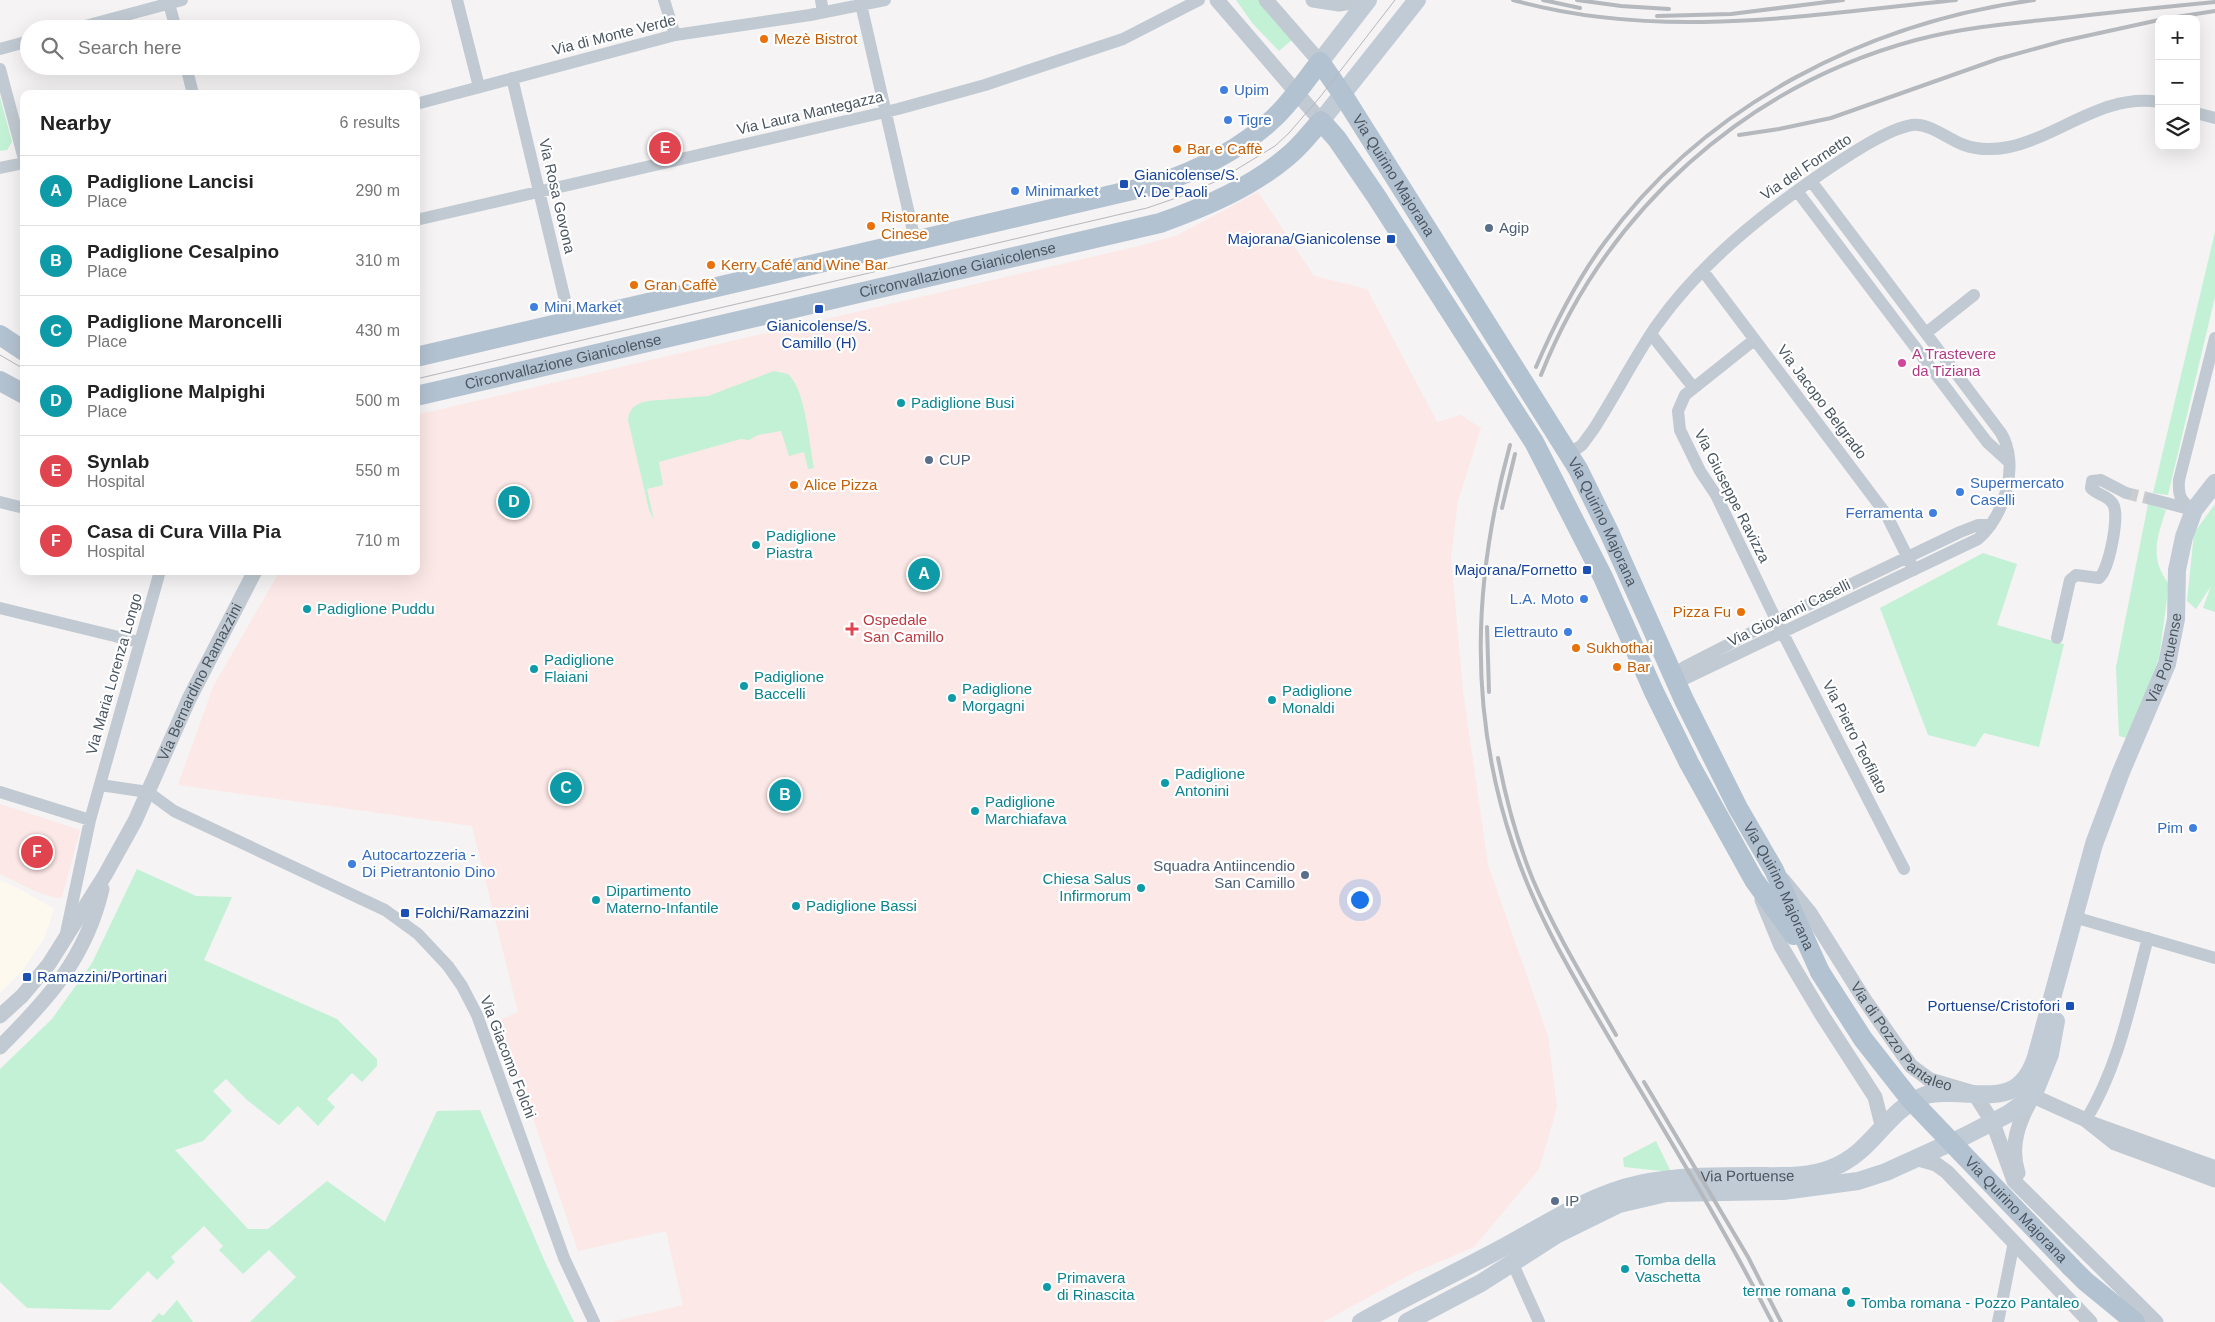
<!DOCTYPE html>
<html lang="en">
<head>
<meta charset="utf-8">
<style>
  body { margin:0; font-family:Arial,sans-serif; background:#f6f6f6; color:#222 }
  .controls { position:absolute; right:15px; top:15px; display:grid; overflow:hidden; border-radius:10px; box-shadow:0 5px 20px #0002 }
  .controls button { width:45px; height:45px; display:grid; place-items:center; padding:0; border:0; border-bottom:1px solid #e0e0e0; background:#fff; color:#222; font:25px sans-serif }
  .you { position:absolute; left:1359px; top:899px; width:18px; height:18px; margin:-12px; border:4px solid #fff; border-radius:50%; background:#1a73e8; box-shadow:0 0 0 8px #1a73e833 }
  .badge { display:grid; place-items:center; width:32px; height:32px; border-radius:50%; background:#1a73e8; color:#fff; font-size:16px; font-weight:700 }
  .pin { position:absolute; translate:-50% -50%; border:2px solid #fff; box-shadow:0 1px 5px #0006 }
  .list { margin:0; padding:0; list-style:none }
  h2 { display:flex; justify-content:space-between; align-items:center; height:65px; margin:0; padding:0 20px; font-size:21px }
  h2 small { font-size:16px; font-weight:400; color:#767676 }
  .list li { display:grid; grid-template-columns:32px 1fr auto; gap:15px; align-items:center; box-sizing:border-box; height:70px; padding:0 20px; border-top:1px solid #e0e0e0 }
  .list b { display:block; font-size:19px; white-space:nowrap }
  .list p { margin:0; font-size:16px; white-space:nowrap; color:#767676 }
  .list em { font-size:16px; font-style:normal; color:#767676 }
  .icon { flex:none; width:28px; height:28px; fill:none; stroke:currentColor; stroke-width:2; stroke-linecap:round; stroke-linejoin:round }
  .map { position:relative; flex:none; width:2215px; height:1322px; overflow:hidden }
  .search { position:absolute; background:#fff; box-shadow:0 5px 20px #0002; left:20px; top:20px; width:400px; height:55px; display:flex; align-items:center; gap:12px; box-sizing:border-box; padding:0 18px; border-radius:28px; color:#767676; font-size:19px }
  .panel { position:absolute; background:#fff; box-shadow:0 5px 20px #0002; left:20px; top:90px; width:400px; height:485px; border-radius:10px }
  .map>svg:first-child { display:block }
  .commercial { fill:#fdf9ef }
  .medical { fill:#fce8e6 }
  .green { fill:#c3f1d5 }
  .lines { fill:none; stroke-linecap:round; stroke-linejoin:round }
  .minor-tunnel { stroke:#caccce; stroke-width:12; stroke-dasharray:12 6; stroke-linecap:butt }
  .minor { stroke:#c1cad2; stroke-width:12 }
  .tertiary { stroke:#c1cad2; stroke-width:15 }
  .secondary { stroke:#c1cbd6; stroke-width:18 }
  .primary { stroke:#b3c2d1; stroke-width:20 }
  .tram { stroke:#b5b8bd; stroke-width:1 }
  .rail { stroke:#b5b8bd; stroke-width:4 }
  .primary-bridge { stroke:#b3c2d1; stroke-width:20 }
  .food-dot { fill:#e8710a; stroke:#fff; stroke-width:2 }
  .shop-dot { fill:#3f7fe0; stroke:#fff; stroke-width:2 }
  .transit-dot { fill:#1a4fb4; stroke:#fff; stroke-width:2 }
  .service-dot { fill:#5c6f8a; stroke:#fff; stroke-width:2 }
  .hotel-dot { fill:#d1479c; stroke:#fff; stroke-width:2 }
  .culture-dot { fill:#0f9aa8; stroke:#fff; stroke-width:2 }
  .health-dot { fill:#e0444e; stroke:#fff; stroke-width:2 }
  .labels { text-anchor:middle; stroke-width:4.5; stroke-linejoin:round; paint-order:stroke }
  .street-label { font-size:15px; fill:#4a5661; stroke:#fff }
  .food-label { font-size:15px; fill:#c56008; stroke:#fff; text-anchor:start }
  .shop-label { font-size:15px; fill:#366cbe; stroke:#fff; text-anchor:start }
  .transit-label { font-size:15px; fill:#164399; stroke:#fff; text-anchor:start }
  .service-label { font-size:15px; fill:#4e5e75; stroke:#fff; text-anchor:start }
  .hotel-label { font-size:15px; fill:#b23c85; stroke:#fff; text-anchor:start }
  .culture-label { font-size:15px; fill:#0d838f; stroke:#fff; text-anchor:start }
  .health-label { font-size:15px; fill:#be3a42; stroke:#fff; text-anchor:start }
</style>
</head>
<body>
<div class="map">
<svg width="2215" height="1322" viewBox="0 0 2215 1322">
  <rect width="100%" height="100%" fill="#f5f3f3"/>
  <path class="commercial" d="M0,880L20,889L54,909L44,939L22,971L0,993Z"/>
  <path class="medical" d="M1258,192L1314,276L1367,289L1437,422L1461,415L1481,428L1458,501L1451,557L1463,691L1488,865L1548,1036L1557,1107L1539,1169L1474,1247L1413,1273L1323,1322H612L683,1305L666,1231L578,1251L523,1089L497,1021L518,1012L472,826L178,785L213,687L280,571H416V415L1143,245L1178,235Z
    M0,804L80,830L62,897L57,898L37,892L0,874Z"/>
  <path class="green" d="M1236,0H1259L1293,39L1279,51L1253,24Z
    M0,97L12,142L7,150L0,151Z
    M2215,232V297L2168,495L2153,493Z
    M774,371L788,374C806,390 809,444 814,468L808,469L804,452L789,456L781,431L758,435L749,440L741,439L659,462L663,485L647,489L654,520L649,510L628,420C629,408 636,403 648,401L708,396Z
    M2148,504L2166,510C2157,538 2149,558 2169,584L2159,658L2141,712L2127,738L2119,736L2116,667Z
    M2215,504V612L2203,608L2211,586L2196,609L2187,601L2194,533Z
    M1983,553L2017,564L1997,625L2064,644L2039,747L1984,733L1975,747L1928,735L1880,608Z
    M137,869L196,896L232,897L204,960L337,1019L377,1059V1066L362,1082L352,1073L327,1099L335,1107L318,1126L298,1106L279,1125L247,1100L226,1079L213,1091L232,1111L203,1141L175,1150L248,1229H268L327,1181L385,1222L437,1111L480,1110L545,1262L574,1322H250L296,1277L269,1250L243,1274L219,1250L223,1246L204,1226L171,1257L175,1262L157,1280L148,1271L110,1310L27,1308L0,1282V1069L52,1019L92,963Z
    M1656,1141L1671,1172L1624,1167L1623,1158Z
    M177,1300L193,1322H151L159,1313L163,1316Z"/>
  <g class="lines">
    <path class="minor-tunnel" d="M2126,493L2151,499"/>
    <path class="minor" d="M168,0L176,29
      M457,0L479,87
      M664,0L675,35
      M821,0L823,12
      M860,0L915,240
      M74,29L182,0
      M0,49L29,41
      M186,66L193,94
      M0,69L24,159
      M512,78L570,321
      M416,104L675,35L810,15L885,0
      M2196,113L2215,118
      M0,168L24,163
      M1797,191L1987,442L2009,462
      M416,220L898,109L985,85L1123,39L1199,0
      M1703,271L1886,514L1914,570
      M1926,333L1974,295
      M1651,334L1693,387
      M1754,340L1685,395L1678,411L1680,430L1700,471L1716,495L1778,624L1904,869
      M1569,454L1582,445L1593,430C1615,396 1633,360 1656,326C1702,261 1766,211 1831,167C1852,153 1888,129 1912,125C1931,123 1947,139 1964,145C1978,150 1994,150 2009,147C2060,136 2104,93 2159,102
      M2151,499L2189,509
      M0,502L24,508
      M2194,510C2180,502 2178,495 2179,480L2215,338
      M0,608L139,642
      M2057,638L2070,580L2076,575L2099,578C2109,570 2120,515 2113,504C2108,495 2097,495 2091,488L2092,481L2101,480L2126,493
      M1673,675L1686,666L1776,620L1960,532L1978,525H1991
      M1676,683L1978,539C2005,516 2020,464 2001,433L1811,181
      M100,785L148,792L174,811L385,910L418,934L448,966L462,986L477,1015L564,1258L594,1322
      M0,792L90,820
      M2074,917L2215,958
      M66,933L90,820L160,571
      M2148,938C2131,1000 2120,1064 2086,1120L2215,1166
      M1512,1262L1539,1322
      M1998,1322L2014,1242"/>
    <g class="tertiary">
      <path d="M1217,0L1321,121"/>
      <path d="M1266,0L1320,62"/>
      <path d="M1313,0L1339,4L1363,0"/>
      <path id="s1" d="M1783,880L1810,913L1864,999L1911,1066L1930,1080L1974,1093L1993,1123L2014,1181L2156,1322"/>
      <path d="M1762,900L1781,946L1822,1015L1875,1097L1883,1129"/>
      <path id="s2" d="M0,1016L22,996L49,964L105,875L135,821L189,699L255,571"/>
      <path d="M0,1047C48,999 86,958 102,889"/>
      <path d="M1915,1158L1936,1164L1947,1172L2090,1322"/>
      <path d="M2018,1173C2009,1145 2019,1121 2033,1096L2086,1120L2115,1143L2215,1180"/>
    </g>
    <g class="secondary">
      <path d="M1320,62L1368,0"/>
      <path d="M1321,121L1417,0"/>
      <path id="s3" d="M1361,1322C1409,1295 1458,1272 1506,1246C1548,1223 1592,1194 1639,1184C1677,1176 1715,1176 1753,1176C1778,1176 1808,1178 1832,1168C1875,1151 1885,1110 1926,1095C1934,1092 1944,1093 1952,1093C1992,1094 2021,1103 2036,1057L2094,844L2121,772L2167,664L2176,619L2177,570L2184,537L2194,510L2215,483"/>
      <path d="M1407,1322L1481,1283L1556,1235L1619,1204L1666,1193L1783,1191L1858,1181L1886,1172L1963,1137L2008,1114L2033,1096L2050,1054L2056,1021"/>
    </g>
    <g class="primary">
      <path d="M0,335L24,351"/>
      <path id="s4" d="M416,357L1154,185C1197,171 1241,149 1274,118C1291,102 1305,81 1320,62L1343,95L1578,469L1609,532L1684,700L1738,808L1774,870L1820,972"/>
      <path d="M0,381L24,394"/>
      <path id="s5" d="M416,396L1160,223C1205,207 1250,188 1287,157C1300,147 1310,133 1321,121L1337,139L1376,196L1534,442L1603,577L1654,692L1689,763L1754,880L1794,935"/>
      <path d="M2071,1267L2085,1281L2135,1322"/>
    </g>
    <path class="tram" d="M0,355L24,369
      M416,379L1147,208L1182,196L1219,180L1275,146L1289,133L1320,97L1395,0"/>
    <path class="rail" d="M1513,0C1658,41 1809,15 1956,0
      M1543,0L1580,8
      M1577,0L1621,6L1669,9
      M1657,16L1731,14L1843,0
      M2164,19L2215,11
      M1739,135L1779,129L1831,118L1998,59L2063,41L2159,20
      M1536,367C1555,323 1576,281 1605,242C1706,104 1867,23 2034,0
      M1541,375C1606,211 1745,86 1916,40C1964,27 2013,23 2063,18C2113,12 2164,7 2215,2
      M1510,445C1473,580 1468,711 1513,845C1537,919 1579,986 1618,1053C1671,1142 1725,1230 1772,1322
      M1502,508L1515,454
      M1487,627L1489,692
      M1498,758C1506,800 1517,841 1533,880C1556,934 1587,984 1616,1035
      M1644,1082L1748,1257L1781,1322"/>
    <path class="primary-bridge" id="s6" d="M1820,972L1863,1039L1910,1099L2071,1267"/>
  </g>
  <g class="food-dot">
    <circle cx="764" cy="39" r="5"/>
    <circle cx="1177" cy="149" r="5"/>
    <circle cx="871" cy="226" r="5"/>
    <circle cx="711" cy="265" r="5"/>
    <circle cx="634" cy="285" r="5"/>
    <circle cx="794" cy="485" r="5"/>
    <circle cx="1741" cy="612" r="5"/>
    <circle cx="1576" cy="648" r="5"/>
    <circle cx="1617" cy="667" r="5"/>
  </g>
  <g class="shop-dot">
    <circle cx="1224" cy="90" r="5"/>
    <circle cx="1228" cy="120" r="5"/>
    <circle cx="1015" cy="191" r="5"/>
    <circle cx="534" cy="307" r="5"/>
    <circle cx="1960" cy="492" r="5"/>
    <circle cx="1933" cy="513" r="5"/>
    <circle cx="1584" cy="599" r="5"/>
    <circle cx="1568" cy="632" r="5"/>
    <circle cx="2193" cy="828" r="5"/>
    <circle cx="352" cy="864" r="5"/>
  </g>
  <g class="transit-dot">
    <rect x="1119" y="179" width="10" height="10" rx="2.5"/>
    <rect x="1386" y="234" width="10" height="10" rx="2.5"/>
    <rect x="814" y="304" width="10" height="10" rx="2.5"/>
    <rect x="1582" y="565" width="10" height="10" rx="2.5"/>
    <rect x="400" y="908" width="10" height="10" rx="2.5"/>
    <rect x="22" y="972" width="10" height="10" rx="2.5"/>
    <rect x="2065" y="1001" width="10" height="10" rx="2.5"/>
  </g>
  <g class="service-dot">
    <circle cx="1489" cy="228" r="5"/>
    <circle cx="929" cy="460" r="5"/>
    <circle cx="1305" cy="875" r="5"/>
    <circle cx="1555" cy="1201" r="5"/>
  </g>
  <circle class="hotel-dot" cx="1902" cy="363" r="5"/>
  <g class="culture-dot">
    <circle cx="901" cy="403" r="5"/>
    <circle cx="756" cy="545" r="5"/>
    <circle cx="307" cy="609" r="5"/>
    <circle cx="534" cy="669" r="5"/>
    <circle cx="744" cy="686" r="5"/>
    <circle cx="952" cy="698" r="5"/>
    <circle cx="1272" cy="700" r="5"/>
    <circle cx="1165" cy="783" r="5"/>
    <circle cx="975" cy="811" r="5"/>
    <circle cx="1141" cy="888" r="5"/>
    <circle cx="596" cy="900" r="5"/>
    <circle cx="796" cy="906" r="5"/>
    <circle cx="1625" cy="1269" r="5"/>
    <circle cx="1047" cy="1287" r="5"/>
    <circle cx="1846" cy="1291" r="5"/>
    <circle cx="1851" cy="1303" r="5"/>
  </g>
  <path class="health-dot" d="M849.5 621.5h5v5h5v5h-5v5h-5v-5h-5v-5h5z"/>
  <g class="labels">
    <g class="street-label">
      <text transform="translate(614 35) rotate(-14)" y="5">Via di Monte Verde</text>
      <text transform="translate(810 113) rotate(-13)" y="5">Via Laura Mantegazza</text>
      <text transform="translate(1806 167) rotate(-34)" y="5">Via del Fornetto</text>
      <text dy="5" stroke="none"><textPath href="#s4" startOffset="1104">Via Quirino Majorana</textPath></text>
      <text transform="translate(557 196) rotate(77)" y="5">Via Rosa Govona</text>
      <text dy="5" stroke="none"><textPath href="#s5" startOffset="556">Circonvallazione Gianicolense</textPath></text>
      <text dy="5" stroke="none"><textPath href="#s5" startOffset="151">Circonvallazione Gianicolense</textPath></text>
      <text transform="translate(1822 402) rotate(53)" y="5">Via Jacopo Belgrado</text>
      <text transform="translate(1732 496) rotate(63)" y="5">Via Giuseppe Ravizza</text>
      <text dy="5" stroke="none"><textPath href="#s4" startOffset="1509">Via Quirino Majorana</textPath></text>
      <text transform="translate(1789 613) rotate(-26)" y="5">Via Giovanni Caselli</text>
      <text dy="5" stroke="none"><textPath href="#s3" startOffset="1174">Via Portuense</textPath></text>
      <text transform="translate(114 674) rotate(-74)" y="5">Via Maria Lorenza Longo</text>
      <text dy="5" stroke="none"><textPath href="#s2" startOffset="392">Via Bernardino Ramazzini</textPath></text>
      <text transform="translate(1855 737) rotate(63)" y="5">Via Pietro Teofilato</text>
      <text dy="5" stroke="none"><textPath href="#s4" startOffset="1914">Via Quirino Majorana</textPath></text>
      <text dy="5" stroke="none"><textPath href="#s1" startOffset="199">Via di Pozzo Pantaleo</textPath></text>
      <text transform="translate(508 1057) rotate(69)" y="5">Via Giacomo Folchi</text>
      <text dy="5" stroke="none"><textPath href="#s3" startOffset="420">Via Portuense</textPath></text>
      <text dy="5" stroke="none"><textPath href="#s6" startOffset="309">Via Quirino Majorana</textPath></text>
    </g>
    <g class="food-label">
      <text x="774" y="44">Mezè Bistrot</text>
      <text x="1187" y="154">Bar e Caffè</text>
      <text x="881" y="222">Ristorante<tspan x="881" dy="17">Cinese</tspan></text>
      <text x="721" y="270">Kerry Café and Wine Bar</text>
      <text x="644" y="290">Gran Caffè</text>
      <text x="804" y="490">Alice Pizza</text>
      <text x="1731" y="617" text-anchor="end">Pizza Fu</text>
      <text x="1586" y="653">Sukhothai</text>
      <text x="1627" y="672">Bar</text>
    </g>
    <g class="shop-label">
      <text x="1234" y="95">Upim</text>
      <text x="1238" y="125">Tigre</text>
      <text x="1025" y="196">Minimarket</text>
      <text x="544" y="312">Mini Market</text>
      <text x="1970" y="488">Supermercato<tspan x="1970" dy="17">Caselli</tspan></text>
      <text x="1923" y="518" text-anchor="end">Ferramenta</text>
      <text x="1574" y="604" text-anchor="end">L.A. Moto</text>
      <text x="1558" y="637" text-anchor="end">Elettrauto</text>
      <text x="2183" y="833" text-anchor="end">Pim</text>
      <text x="362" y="860">Autocartozzeria -<tspan x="362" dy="17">Di Pietrantonio Dino</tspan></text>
    </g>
    <g class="transit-label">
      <text x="1134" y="180">Gianicolense/S.<tspan x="1134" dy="17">V. De Paoli</tspan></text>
      <text x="1381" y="244" text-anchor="end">Majorana/Gianicolense</text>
      <text x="819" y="331" text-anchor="middle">Gianicolense/S.<tspan x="819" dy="17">Camillo (H)</tspan></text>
      <text x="1577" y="575" text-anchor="end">Majorana/Fornetto</text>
      <text x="415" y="918">Folchi/Ramazzini</text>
      <text x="37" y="982">Ramazzini/Portinari</text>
      <text x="2060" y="1011" text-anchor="end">Portuense/Cristofori</text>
    </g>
    <g class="service-label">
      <text x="1499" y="233">Agip</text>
      <text x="939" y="465">CUP</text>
      <text x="1295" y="871" text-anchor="end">Squadra Antiincendio<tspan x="1295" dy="17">San Camillo</tspan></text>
      <text x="1565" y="1206">IP</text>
    </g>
    <g class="hotel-label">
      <text x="1912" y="359">A Trastevere<tspan x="1912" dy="17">da Tiziana</tspan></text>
    </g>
    <g class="culture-label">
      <text x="911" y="408">Padiglione Busi</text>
      <text x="766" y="541">Padiglione<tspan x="766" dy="17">Piastra</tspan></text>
      <text x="317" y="614">Padiglione Puddu</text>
      <text x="544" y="665">Padiglione<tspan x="544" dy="17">Flaiani</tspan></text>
      <text x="754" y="682">Padiglione<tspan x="754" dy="17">Baccelli</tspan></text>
      <text x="962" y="694">Padiglione<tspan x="962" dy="17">Morgagni</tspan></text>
      <text x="1282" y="696">Padiglione<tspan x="1282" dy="17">Monaldi</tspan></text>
      <text x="1175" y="779">Padiglione<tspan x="1175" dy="17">Antonini</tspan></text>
      <text x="985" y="807">Padiglione<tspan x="985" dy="17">Marchiafava</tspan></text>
      <text x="1131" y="884" text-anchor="end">Chiesa Salus<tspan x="1131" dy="17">Infirmorum</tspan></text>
      <text x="606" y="896">Dipartimento<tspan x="606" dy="17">Materno-Infantile</tspan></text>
      <text x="806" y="911">Padiglione Bassi</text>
      <text x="1635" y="1265">Tomba della<tspan x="1635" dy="17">Vaschetta</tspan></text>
      <text x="1057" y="1283">Primavera<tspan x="1057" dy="17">di Rinascita</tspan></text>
      <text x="1836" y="1296" text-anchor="end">terme romana</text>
      <text x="1861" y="1308">Tomba romana - Pozzo Pantaleo</text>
    </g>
    <g class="health-label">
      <text x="863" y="625">Ospedale<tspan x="863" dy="17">San Camillo</tspan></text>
    </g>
  </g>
</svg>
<div class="controls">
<button>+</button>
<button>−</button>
<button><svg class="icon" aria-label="layers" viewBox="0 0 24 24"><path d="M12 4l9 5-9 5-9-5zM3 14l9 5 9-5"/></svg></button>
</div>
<div class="you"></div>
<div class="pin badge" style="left:924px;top:574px;background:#0f9aa8">A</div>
<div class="pin badge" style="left:785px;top:795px;background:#0f9aa8">B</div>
<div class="pin badge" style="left:566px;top:788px;background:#0f9aa8">C</div>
<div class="pin badge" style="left:514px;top:502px;background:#0f9aa8">D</div>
<div class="pin badge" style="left:665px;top:148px;background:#e0444e">E</div>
<div class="pin badge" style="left:37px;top:852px;background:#e0444e">F</div>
<div class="search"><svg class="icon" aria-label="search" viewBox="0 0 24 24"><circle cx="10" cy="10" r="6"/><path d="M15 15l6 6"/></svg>Search here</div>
<section class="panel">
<h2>Nearby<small>6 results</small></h2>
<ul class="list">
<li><span class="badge" style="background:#0f9aa8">A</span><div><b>Padiglione Lancisi</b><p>Place</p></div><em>290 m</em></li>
<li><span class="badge" style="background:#0f9aa8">B</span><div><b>Padiglione Cesalpino</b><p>Place</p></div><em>310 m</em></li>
<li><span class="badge" style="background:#0f9aa8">C</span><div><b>Padiglione Maroncelli</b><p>Place</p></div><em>430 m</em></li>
<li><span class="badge" style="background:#0f9aa8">D</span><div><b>Padiglione Malpighi</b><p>Place</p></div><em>500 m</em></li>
<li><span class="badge" style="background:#e0444e">E</span><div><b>Synlab</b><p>Hospital</p></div><em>550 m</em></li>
<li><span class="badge" style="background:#e0444e">F</span><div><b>Casa di Cura Villa Pia</b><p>Hospital</p></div><em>710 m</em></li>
</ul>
</section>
</div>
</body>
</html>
